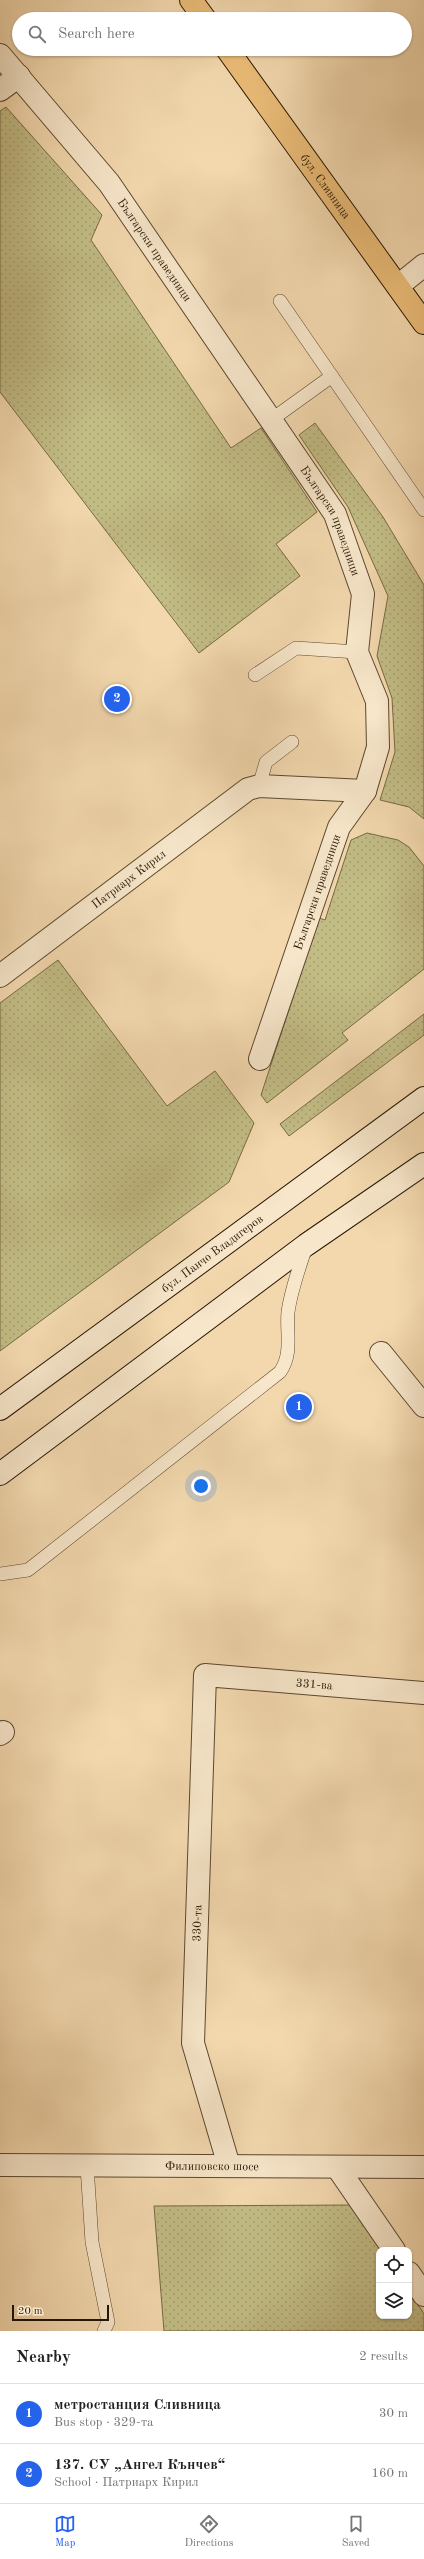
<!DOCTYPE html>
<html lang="en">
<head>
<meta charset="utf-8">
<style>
  body { margin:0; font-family:"Old Standard TT",serif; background:#f2f2f2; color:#222 }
  .controls { position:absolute; right:12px; bottom:12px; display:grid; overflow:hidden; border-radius:8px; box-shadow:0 1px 3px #0004 }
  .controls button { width:36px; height:36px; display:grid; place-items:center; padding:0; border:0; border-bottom:1px solid #e0e0e0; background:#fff; color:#222; font:20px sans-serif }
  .scale { position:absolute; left:12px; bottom:10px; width:97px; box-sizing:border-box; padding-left:4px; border:2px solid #291705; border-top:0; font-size:11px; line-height:14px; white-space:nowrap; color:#291705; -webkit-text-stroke:3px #f7e6ca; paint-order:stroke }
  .you { position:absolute; left:201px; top:1486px; width:14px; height:14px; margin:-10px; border:3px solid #fff; border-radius:50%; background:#1a73e8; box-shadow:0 0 0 6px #1a73e833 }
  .badge { display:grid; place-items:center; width:26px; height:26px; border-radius:50%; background:#2563eb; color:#fff; font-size:13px; font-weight:700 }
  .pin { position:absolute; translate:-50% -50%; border:2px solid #fff; box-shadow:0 1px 4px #0006 }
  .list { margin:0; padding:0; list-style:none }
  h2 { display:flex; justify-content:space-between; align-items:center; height:52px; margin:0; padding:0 16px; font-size:17px }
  h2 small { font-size:13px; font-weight:400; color:#767676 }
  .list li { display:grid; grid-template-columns:26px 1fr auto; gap:12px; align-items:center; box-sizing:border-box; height:60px; padding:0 16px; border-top:1px solid #e0e0e0 }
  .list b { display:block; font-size:15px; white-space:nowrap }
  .list p { margin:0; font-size:13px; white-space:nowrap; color:#767676 }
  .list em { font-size:13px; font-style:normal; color:#767676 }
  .icon { flex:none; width:22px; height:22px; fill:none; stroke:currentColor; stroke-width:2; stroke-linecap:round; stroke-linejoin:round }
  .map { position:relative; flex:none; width:424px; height:2331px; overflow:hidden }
  .search { position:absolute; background:#fff; box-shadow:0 1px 3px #0004; left:12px; right:12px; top:12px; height:44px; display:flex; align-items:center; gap:10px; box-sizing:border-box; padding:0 14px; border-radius:22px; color:#767676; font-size:15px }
  .sheet { height:172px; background:#fff }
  nav { display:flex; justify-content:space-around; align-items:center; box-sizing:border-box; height:56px; border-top:1px solid #e0e0e0; background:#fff; font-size:11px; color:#767676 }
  nav a { display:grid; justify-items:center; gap:2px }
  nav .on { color:#2563eb }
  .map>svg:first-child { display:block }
  .grass { fill:url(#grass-dots); stroke:#766a45 }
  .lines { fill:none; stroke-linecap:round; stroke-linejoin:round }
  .lane-casing { stroke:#5c472f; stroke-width:14 }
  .street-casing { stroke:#5c472f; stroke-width:24 }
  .secondary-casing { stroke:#291705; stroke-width:24 }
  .primary-casing { stroke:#291705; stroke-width:24 }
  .lane { stroke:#f7e6ca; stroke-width:13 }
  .street { stroke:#f7e6ca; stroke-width:22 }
  .secondary { stroke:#f7e6ca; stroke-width:22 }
  .primary { stroke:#eabc77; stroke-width:22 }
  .labels { text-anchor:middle; stroke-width:3.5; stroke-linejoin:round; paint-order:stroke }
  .street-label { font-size:12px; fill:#291705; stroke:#f7e6ca }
</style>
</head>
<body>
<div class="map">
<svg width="424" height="2331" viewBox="0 0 424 2331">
  <defs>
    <pattern id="grass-dots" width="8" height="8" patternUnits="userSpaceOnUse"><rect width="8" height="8" fill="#c2bc85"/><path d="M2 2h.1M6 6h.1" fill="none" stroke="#a7a171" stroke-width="1.8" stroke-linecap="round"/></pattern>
  </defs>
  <rect width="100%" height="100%" fill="#f3d8ae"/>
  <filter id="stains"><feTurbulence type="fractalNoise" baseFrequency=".005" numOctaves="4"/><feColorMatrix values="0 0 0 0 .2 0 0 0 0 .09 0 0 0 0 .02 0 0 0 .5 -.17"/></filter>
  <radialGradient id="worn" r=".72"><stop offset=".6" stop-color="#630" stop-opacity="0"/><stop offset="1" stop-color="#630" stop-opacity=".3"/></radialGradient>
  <path class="grass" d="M6,107L102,215L91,240L231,448L261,428L317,512L276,544L300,576L199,653L0,392V111Z
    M315,423L383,517L424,585V819L409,807L380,800L395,752L392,698L377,656L388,596L348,507L299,435Z
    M367,833L398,840L409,847L424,866V969L342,1033L348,1040L267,1103L261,1095L319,918L325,920L351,840Z
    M58,960L167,1106L215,1071L254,1123L229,1182L0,1351V1003Z
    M424,1014V1035L289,1136L280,1124Z
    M355,2205L384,2250H379V2316H409V2290L424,2314V2331H164L154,2206Z"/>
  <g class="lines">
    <g class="lane-casing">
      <path id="lane" d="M280,301L424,510
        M271,420L332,376
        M255,675L296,648L357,652
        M259,786L266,762L292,742
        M0,1574L28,1570L280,1372C293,1354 286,1332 288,1312C291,1290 299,1268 306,1247
        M87,2166L92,2242L108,2322L104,2331"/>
    </g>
    <g class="street-casing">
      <g id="street">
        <path id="s1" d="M0,55L109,183L335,514L363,594L357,652L377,701L378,747L365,791L339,827L260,1059"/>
        <path d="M0,90L19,76"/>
        <path d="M398,286L424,265"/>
        <path id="s2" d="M0,976L248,789L259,786L365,791"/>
        <path d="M381,1353L424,1406"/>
        <path d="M0,1734L3,1732"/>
        <path id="s3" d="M0,2165L424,2167"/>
        <path id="s4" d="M229,2166L193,2043L205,1675L424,1693"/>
        <path d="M337,2167L394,2250"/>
        <path d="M409,2273L424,2295"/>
      </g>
    </g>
    <g class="secondary-casing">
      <g id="secondary">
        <path id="s5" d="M0,1409L424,1098"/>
        <path d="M0,1474L306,1245L424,1164"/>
      </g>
    </g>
    <g class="primary-casing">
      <g id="primary">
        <path d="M191,0L205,19"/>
        <path id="s6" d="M227,49L424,323"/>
      </g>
    </g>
    <use href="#lane" class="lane"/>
    <use href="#street" class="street"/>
    <use href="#secondary" class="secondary"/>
    <use href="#primary" class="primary"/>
  </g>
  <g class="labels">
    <g class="street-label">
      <text dy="4" stroke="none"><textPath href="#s6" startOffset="169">бул. Сливница</textPath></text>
      <text dy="4" stroke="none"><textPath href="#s1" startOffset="249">Български праведници</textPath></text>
      <text dy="4" stroke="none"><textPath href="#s1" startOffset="573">Български праведници</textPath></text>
      <text dy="4" stroke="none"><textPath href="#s2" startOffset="161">Патриарх Кирил</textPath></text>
      <text transform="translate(317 892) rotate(-71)" y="4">Български праведници</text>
      <text dy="4" stroke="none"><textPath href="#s5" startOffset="263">бул. Панчо Владигеров</textPath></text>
      <text dy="4" stroke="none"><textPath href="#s4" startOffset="606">331-ва</textPath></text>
      <text dy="4" stroke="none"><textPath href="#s4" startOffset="248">330-та</textPath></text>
      <text dy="4" stroke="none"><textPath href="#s3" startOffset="212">Филиповско шосе</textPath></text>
    </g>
  </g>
  <rect width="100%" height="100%" filter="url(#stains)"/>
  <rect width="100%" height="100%" fill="url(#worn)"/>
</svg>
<div class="controls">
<button><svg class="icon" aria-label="locate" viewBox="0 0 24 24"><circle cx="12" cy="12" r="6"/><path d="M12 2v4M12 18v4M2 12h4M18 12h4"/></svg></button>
<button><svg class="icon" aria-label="layers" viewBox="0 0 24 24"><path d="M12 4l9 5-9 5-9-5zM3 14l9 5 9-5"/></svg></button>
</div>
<div class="scale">20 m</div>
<div class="you"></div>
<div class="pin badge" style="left:299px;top:1407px">1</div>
<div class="pin badge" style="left:117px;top:699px">2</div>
<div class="search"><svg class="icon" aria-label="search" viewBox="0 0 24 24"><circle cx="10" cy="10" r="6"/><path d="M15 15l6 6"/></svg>Search here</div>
</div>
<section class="sheet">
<h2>Nearby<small>2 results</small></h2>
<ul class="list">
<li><span class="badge">1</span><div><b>метростанция Сливница</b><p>Bus stop · 329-та</p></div><em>30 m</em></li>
<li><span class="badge">2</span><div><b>137. СУ „Ангел Кънчев“</b><p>School · Патриарх Кирил</p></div><em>160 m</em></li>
</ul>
</section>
<nav>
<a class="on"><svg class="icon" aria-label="map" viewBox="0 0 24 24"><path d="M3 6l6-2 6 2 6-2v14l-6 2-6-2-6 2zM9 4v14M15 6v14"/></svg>Map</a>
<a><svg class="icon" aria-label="directions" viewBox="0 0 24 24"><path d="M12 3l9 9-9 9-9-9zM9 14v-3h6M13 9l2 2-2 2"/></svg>Directions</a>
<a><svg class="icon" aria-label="saved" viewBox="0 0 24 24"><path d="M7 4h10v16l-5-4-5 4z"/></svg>Saved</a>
</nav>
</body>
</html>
